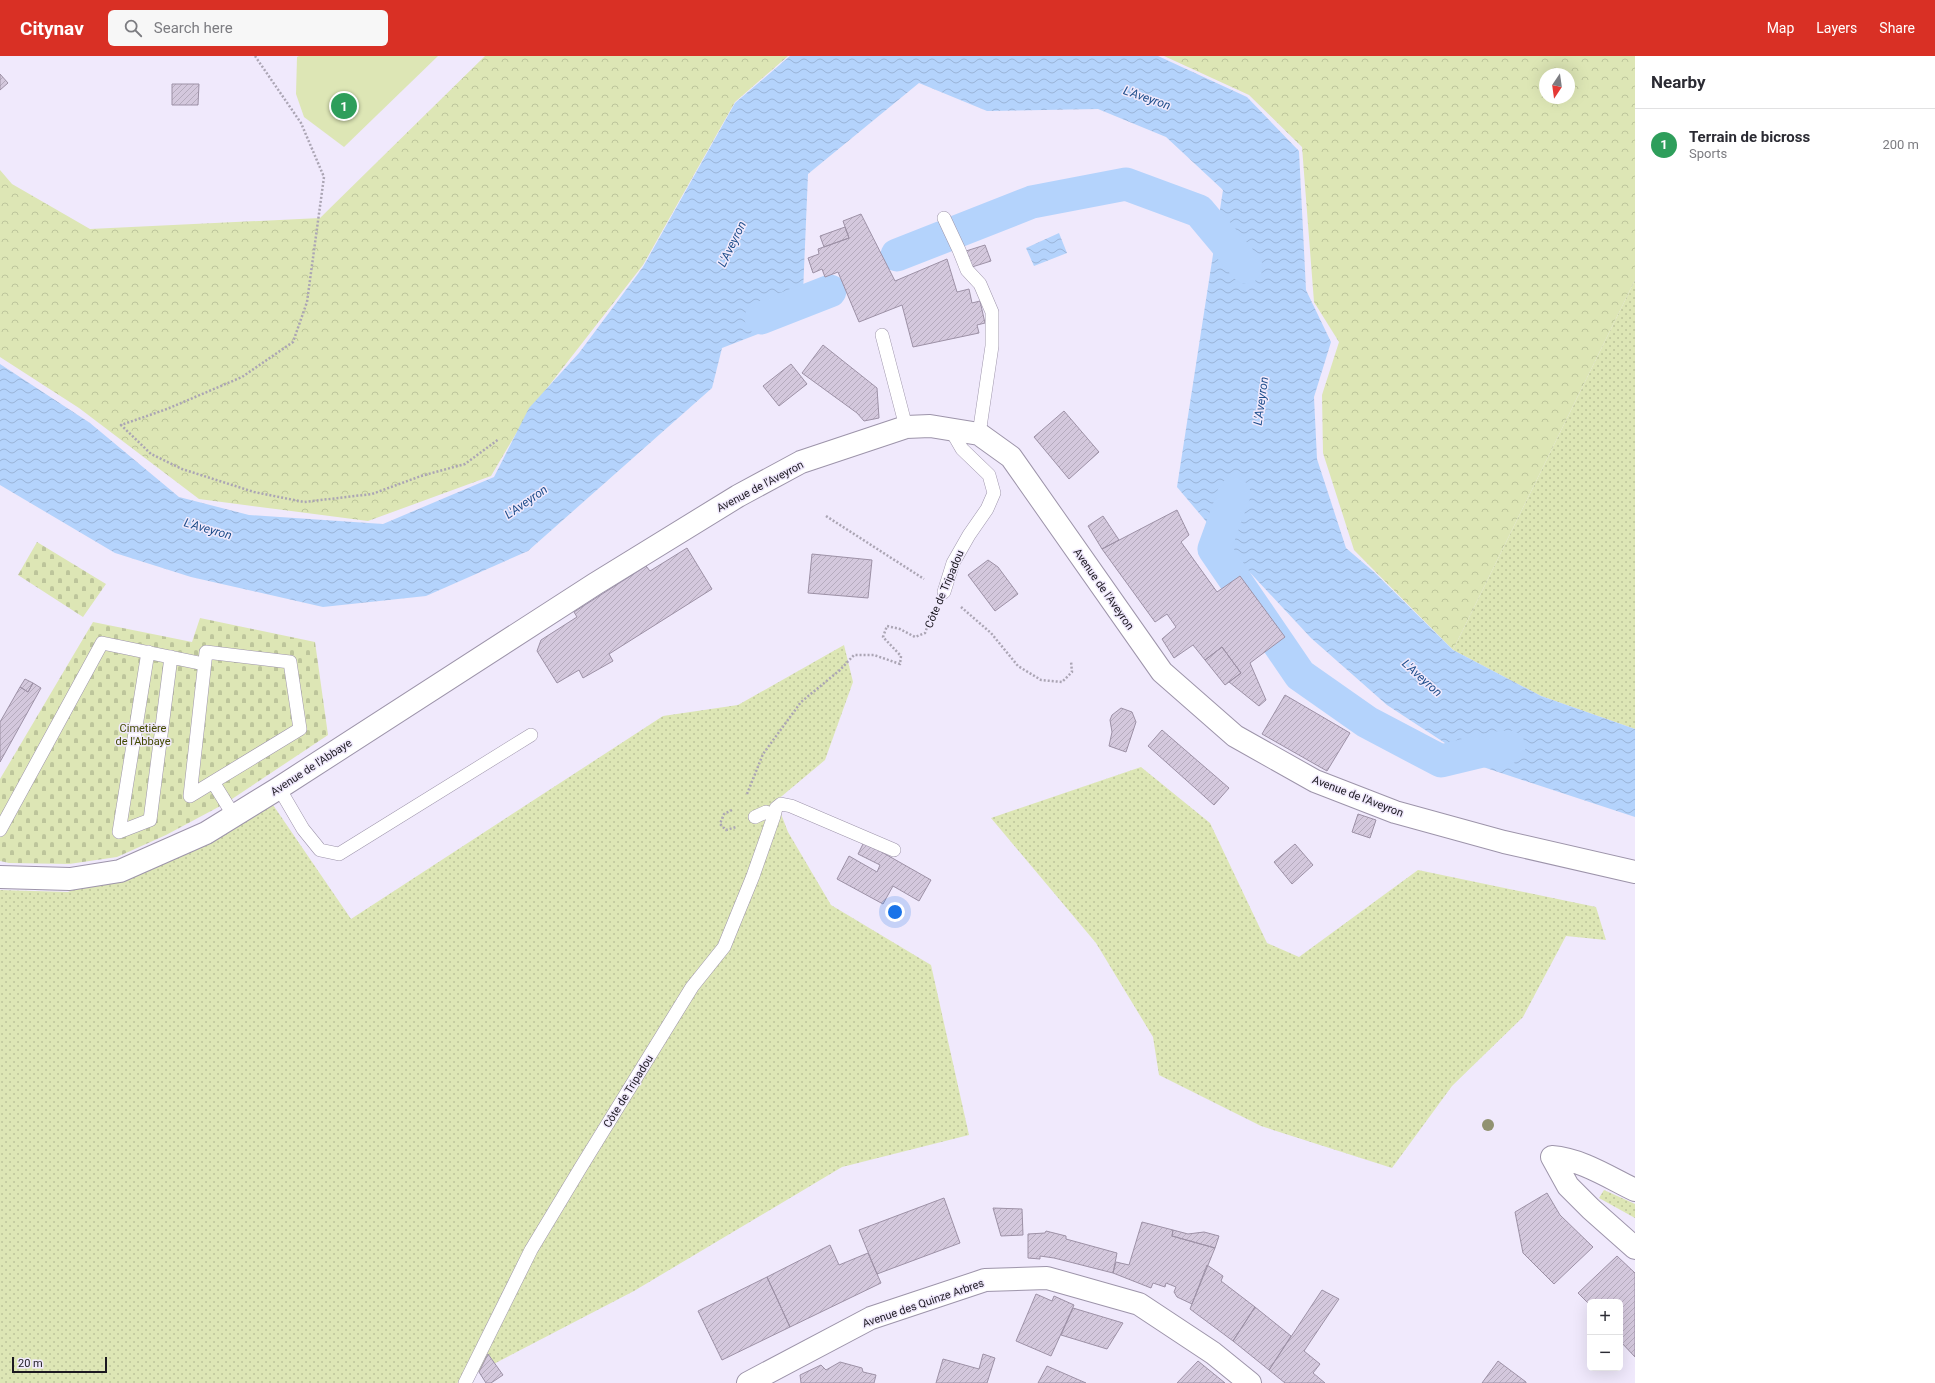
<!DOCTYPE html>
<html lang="en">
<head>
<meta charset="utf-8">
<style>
  body { margin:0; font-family:Roboto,sans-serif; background:#f7f7f7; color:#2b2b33 }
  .controls { position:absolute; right:12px; bottom:12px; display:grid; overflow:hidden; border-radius:6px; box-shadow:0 4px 16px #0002 }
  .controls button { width:36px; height:36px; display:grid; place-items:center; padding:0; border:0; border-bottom:1px solid #e1e1e2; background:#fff; color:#2b2b33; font:20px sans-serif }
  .compass { position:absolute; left:1539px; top:12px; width:36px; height:36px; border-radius:50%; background:#fff; box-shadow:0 4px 16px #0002; rotate:193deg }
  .scale { position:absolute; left:12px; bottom:10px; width:95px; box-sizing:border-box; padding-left:4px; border:2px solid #1b1820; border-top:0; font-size:11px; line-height:14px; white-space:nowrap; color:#1b1820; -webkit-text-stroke:3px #f0e9fc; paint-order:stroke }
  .you { position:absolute; left:895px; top:856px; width:14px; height:14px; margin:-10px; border:3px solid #fff; border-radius:50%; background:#1a73e8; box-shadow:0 0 0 6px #1a73e833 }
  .badge { display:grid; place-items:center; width:26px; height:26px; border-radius:50%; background:#d93025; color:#fff; font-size:13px; font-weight:700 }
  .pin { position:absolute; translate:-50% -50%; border:2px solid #fff; box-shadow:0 1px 4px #0006 }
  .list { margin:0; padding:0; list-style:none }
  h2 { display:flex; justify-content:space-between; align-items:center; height:52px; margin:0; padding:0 16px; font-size:17px }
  h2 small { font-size:13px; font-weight:400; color:#7c7c81 }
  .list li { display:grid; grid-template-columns:26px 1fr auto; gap:12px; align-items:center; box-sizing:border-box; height:72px; padding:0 16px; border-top:1px solid #e1e1e2 }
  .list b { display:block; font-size:15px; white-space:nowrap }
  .list p { margin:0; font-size:13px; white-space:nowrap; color:#7c7c81 }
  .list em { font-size:13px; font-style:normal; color:#7c7c81 }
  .icon { flex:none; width:22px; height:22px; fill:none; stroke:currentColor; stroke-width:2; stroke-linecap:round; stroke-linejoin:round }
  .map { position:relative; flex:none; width:1635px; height:1327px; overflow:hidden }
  header { display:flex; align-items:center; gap:24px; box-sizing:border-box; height:56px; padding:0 20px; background:#d93025; color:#fff }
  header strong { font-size:19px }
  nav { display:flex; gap:22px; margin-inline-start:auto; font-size:14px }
  .search { width:280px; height:36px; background:#f7f7f7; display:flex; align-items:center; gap:10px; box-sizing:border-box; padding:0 14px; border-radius:6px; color:#7c7c81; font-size:15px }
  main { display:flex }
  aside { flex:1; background:#fff }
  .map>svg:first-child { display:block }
  .grass { fill:url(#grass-dots) }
  .forest { fill:url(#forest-crowns); fill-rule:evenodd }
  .cemetery { fill:url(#cemetery-stones) }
  .garden { fill:#dde6b5 }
  .water { fill:url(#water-waves) }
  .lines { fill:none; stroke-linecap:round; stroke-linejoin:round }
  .canal { stroke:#b4d3fc; stroke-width:33 }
  .building { fill:url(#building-hatch); stroke:#9d91a6 }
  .lane-casing { stroke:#9d94aa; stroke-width:14 }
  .street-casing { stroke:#9d94aa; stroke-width:24 }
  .secondary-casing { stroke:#9d94aa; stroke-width:24 }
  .path { stroke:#aba5b4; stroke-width:2.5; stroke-dasharray:2 2; stroke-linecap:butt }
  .lane { stroke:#fff; stroke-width:13 }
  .street { stroke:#fff; stroke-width:22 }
  .secondary { stroke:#fff; stroke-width:22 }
  .tree { fill:#919271 }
  .labels { text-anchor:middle; stroke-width:3; stroke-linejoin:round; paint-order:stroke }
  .street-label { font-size:11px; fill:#1b1820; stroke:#f0e9fc }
  .park-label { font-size:11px; fill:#434a00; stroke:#f0e9fc }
  .water-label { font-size:12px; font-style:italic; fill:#204f8c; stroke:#f0e9fc }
</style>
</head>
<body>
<header>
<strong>Citynav</strong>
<div class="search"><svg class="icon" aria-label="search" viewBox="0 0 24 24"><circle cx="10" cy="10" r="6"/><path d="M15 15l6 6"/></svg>Search here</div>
<nav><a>Map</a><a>Layers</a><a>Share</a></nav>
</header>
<main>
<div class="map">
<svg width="1635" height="1327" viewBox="0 0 1635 1327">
  <defs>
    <pattern id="grass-dots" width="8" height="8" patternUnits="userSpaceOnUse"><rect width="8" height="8" fill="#dde6b5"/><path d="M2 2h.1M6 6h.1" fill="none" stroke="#bdc59b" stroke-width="1.8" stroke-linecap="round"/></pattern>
    <pattern id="forest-crowns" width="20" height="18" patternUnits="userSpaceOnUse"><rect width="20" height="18" fill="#dde6b5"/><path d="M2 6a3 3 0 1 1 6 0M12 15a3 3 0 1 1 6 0" fill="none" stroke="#bdc59b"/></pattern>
    <pattern id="cemetery-stones" width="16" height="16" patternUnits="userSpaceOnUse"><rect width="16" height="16" fill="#dde6b5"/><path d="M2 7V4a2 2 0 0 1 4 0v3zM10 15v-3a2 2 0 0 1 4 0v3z" fill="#bdc59b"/></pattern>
    <pattern id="water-waves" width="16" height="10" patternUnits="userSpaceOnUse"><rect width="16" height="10" fill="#b4d3fc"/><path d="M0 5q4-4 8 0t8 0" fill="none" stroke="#9ab4d8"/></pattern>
    <pattern id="building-hatch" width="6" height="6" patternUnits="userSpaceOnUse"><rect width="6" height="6" fill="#d4c8dd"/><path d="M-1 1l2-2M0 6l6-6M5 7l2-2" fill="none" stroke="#b5abbd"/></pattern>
  </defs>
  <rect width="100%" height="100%" fill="#f0e9fc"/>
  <path class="grass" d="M1635,224V673L1541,640L1453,594Z
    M844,589L853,626L825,704L776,745L788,776L831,849L931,909L969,1079L842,1111L634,1235L457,1327H0V834L68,836L271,746L351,863L663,660L738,649Z
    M1141,711L1210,767L1267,887L1299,901L1418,814L1596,851L1606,884L1566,880L1523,961L1452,1030L1392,1112L1261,1070L1159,1019L1153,981L1096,887L991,762Z
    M1604,1134L1635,1148V1162L1599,1142Z"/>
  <path class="forest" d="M485,0H788L735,46L643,209L530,354L491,420L368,465L199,443L79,352L0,301V114L12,128L90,173L320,162Z
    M1164,0H1635V224L1453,594L1354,494L1323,397L1322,339L1339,286L1314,246L1302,91L1249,39ZM1545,18H1569V42H1545Z"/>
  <path class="cemetery" d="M37,486L106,528L83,561L18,519Z
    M200,562L315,586L328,679L226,747L166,779L117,801L69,808L9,807L0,805V723L93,566L192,586Z"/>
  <path class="garden" d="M299,0H438L344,91L304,61L296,38L297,1Z"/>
  <path class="water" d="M790,0H1158L1247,41L1299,95L1306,234L1331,286L1314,341L1317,403L1346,492L1374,516L1453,594L1541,640L1635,673V761L1480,710L1387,649L1311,582L1242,508L1177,431L1223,134L1166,81L1098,53L987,55L919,27L808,118L802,261L722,292L712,332L528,495L426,540L323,551L191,521L115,497L0,429V308L90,367L179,441L249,459L383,468L494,421L529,352L579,297L643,211L735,47Z
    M1059,177L1067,197L1034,210L1026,192Z"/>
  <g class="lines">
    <path class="canal" d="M897,199L1032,146L1126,128L1199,155L1246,211
      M761,262L830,235
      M1234,438L1214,493L1300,619L1367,666L1441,705L1495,692L1509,691"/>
  </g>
  <path class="building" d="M0,18L8,27L0,34Z
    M172,28H199L198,49H172Z
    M861,158L895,225L947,203L957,236L969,233L972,247L980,245L985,267L977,269L979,277L913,291L902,249L859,266L838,216L825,221L822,213L813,217L808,202L819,198L818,193L849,182L843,165Z
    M845,171L849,182L824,191L820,180Z
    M985,189L991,205L972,211L966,195Z
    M823,289L877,332L879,362L864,365L857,357L802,317Z
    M791,308L807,328L779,350L763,330Z
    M1064,355L1099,396L1069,423L1034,381Z
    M1177,454L1189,479L1181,486L1217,536L1240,520L1285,581L1250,607L1266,644L1259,650L1229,626L1241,617L1222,591L1205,604L1193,589L1174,602L1162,583L1176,571L1167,558L1155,566L1102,493Z
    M1103,460L1119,484L1102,493L1088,470Z
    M687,492L712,533L609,598L613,605L583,622L579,614L557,627L537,595L541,584L577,561L574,556L646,510L650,515Z
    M812,498L872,504L868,542L808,537Z
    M988,504L998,511L1018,538L995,555L968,519Z
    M1222,591L1241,617L1225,629L1205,604Z
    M25,623L33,627L28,636L20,631Z
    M33,627L41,632L0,706V666L20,631L28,636Z
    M1285,639L1350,677L1327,715L1262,678Z
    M1121,652L1132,656L1136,666L1126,696L1109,690L1112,676L1110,664L1112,659Z
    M1162,674L1229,732L1214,749L1148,690Z
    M1358,758L1376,764L1370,782L1352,776Z
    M864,786L931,824L919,845L893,830L883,848L837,823L849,800L877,816L880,809L858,798Z
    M1295,788L1313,809L1292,828L1274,806Z
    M1547,1137L1560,1159L1593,1191L1554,1228L1523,1197L1515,1156Z
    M944,1142L960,1187L877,1218L859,1174Z
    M993,1152L1022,1153L1023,1179L1001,1180Z
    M1142,1166L1173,1174L1172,1180L1215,1192L1192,1248L1177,1241L1174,1236L1176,1231L1166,1227L1165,1231L1153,1227L1151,1232L1113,1217L1116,1206L1129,1209Z
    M1173,1174L1188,1178L1204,1176L1219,1180L1215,1192L1172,1180Z
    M1046,1175L1066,1180V1183L1117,1197L1113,1217L1054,1202L1040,1200V1203L1028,1202V1178L1045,1177Z
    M830,1189L839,1209L868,1197L881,1227L790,1271L767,1221Z
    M1617,1200L1635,1217V1301L1620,1285V1246H1590V1249L1578,1237Z
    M1207,1209L1223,1220L1221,1225L1255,1251L1233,1285L1190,1253Z
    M767,1221L790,1271L722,1304L698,1255Z
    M1322,1234L1339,1243L1304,1295L1320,1308L1313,1317L1325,1327H1285L1269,1314Z
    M1036,1238L1052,1245L1054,1240L1074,1249L1051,1300L1016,1285Z
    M1255,1251L1291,1280L1269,1314L1233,1285Z
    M1073,1252L1123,1267L1107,1293L1061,1279Z
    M488,1298L503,1319L491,1327H486L479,1316Z
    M983,1298L995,1302L987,1327H936L943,1303L979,1313Z
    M1198,1305L1225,1327H1177Z
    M1498,1305L1526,1326V1327H1482Z
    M840,1306L862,1312L863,1316L876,1319L874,1327H801L800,1319L821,1309L826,1314Z
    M1047,1310L1086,1327H1038Z"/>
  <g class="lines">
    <g class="lane-casing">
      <path id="lane" d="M944,162L959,194L967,214L980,228L992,256V290L979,378
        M882,279L906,371
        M944,536L953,507L969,479L987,453L994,437L989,419L962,393L951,374
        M148,596L119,776L150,764L171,601
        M206,596L290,606L300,673L190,740Z
        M213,726L234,760
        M279,732L303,773L320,794L339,798L531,679
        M774,760L776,752L781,748L791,750L894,794
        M0,774L102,587L204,608
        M465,1327L531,1194L581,1111L692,931L724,891L753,820L774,760L766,756L755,761"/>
    </g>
    <g class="street-casing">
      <path id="street" d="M1635,1134C1610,1122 1581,1103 1552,1101L1568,1130L1591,1153L1635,1192
        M748,1327L871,1262L985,1224L1047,1222L1139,1248L1213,1297L1250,1327"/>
    </g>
    <g class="secondary-casing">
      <path id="secondary" d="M0,821L70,823L120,815L206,777L279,732L595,528L738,440L801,406L906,371L930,370L979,378L1011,401L1162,616L1235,680L1315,725L1395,756L1504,786L1635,816"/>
    </g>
    <path class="path" d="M255,0L301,67L324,121L307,246L293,286L242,321L167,353L121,369L151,398L182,413L254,436L304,446L372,438L421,420L465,408L499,383
      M826,460L924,523
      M961,551L991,577L1018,610L1041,624L1062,626L1072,616L1071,605
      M747,738L763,698L801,646L840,614L854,599H874L900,608L901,600L883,581L887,570L900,573L915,581L925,577L933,555
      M732,754L724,758L720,768L726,774L736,771"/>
    <use href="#lane" class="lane"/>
    <use href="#street" class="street"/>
    <use href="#secondary" class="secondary"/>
  </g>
  <circle class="tree" cx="1488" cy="1069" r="6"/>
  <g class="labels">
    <g class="street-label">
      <text transform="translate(760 430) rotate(-28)" y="4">Avenue de l'Aveyron</text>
      <text transform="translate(944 533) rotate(-67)" y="4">Côte de Tripadou</text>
      <text transform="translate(1104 533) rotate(55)" y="4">Avenue de l'Aveyron</text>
      <text transform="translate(311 711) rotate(-33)" y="4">Avenue de l'Abbaye</text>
      <text transform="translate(1358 740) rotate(21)" y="4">Avenue de l'Aveyron</text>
      <text transform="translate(628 1035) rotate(-58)" y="4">Côte de Tripadou</text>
      <text transform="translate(923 1247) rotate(-19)" y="4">Avenue des Quinze Arbres</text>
    </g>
    <g class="park-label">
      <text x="143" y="676">Cimetière<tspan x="143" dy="13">de l'Abbaye</tspan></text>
    </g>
    <g class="water-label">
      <text transform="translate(1147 42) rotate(19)" y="4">L'Aveyron</text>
      <text transform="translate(732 188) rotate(-64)" y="4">L'Aveyron</text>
      <text transform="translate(1261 345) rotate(-82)" y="4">L'Aveyron</text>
      <text transform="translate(526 446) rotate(-35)" y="4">L'Aveyron</text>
      <text transform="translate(208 473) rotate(16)" y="4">L'Aveyron</text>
      <text transform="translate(1422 622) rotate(42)" y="4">L'Aveyron</text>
    </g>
  </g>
</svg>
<div class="controls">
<button>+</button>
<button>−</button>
</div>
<svg class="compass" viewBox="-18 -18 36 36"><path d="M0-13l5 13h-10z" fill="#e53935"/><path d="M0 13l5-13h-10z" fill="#7c7c81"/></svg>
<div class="scale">20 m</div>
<div class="you"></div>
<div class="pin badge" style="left:344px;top:50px;background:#2e9e5b">1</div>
</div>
<aside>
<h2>Nearby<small></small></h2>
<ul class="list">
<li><span class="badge" style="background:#2e9e5b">1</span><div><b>Terrain de bicross</b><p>Sports</p></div><em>200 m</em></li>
</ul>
</aside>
</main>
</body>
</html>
